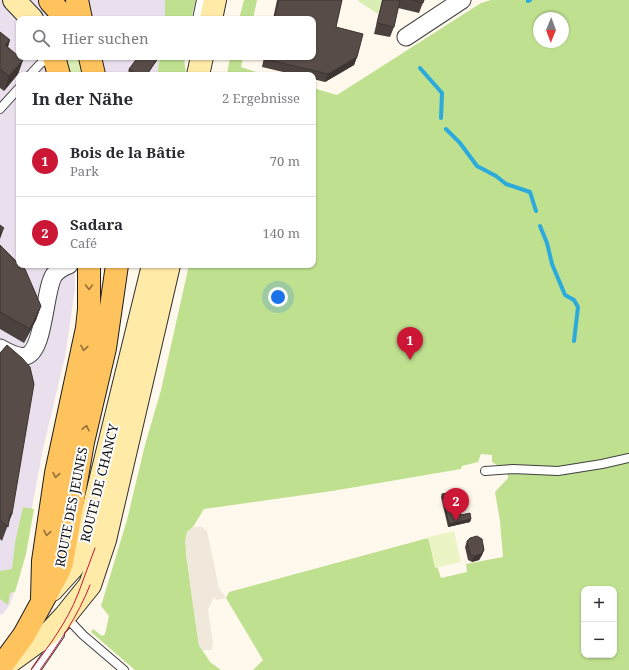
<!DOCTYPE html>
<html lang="de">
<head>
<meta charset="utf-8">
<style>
  body { margin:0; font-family:"Noto Serif",serif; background:#f2f2f3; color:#2b2b33 }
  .controls { position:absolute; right:12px; bottom:12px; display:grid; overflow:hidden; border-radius:8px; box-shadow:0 1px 3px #0004 }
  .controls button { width:36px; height:36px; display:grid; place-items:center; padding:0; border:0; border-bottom:1px solid #e1e1e2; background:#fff; color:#2b2b33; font:20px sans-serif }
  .compass { position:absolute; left:533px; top:12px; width:36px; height:36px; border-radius:50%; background:#fff; box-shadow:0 1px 3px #0004; rotate:181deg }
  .you { position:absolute; left:278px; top:297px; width:14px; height:14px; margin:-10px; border:3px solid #fff; border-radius:50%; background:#1a73e8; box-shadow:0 0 0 6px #1a73e833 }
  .badge { display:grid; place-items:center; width:26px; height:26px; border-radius:50%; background:#cc1635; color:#fff; font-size:13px; font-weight:700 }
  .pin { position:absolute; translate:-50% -33px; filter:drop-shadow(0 1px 2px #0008) }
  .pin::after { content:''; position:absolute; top:21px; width:14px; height:12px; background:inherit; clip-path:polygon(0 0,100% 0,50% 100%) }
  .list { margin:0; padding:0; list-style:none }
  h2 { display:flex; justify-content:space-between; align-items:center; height:52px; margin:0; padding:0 16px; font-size:17px }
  h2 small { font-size:13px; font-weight:400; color:#7c7c81 }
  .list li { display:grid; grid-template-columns:26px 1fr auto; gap:12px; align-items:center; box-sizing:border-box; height:72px; padding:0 16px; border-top:1px solid #e1e1e2 }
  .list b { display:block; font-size:15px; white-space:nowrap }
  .list p { margin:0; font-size:13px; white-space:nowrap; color:#7c7c81 }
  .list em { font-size:13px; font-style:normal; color:#7c7c81 }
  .icon { flex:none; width:22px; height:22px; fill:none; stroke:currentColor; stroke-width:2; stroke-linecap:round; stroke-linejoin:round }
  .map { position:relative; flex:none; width:629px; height:670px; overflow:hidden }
  .search { position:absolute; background:#fff; box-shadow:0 1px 3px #0004; left:16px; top:16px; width:300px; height:44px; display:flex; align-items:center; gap:10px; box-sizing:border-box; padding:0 14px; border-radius:8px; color:#7c7c81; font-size:15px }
  .panel { position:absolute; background:#fff; box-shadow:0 1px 3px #0004; left:16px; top:72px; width:300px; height:196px; border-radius:8px }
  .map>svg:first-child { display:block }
  .industrial { fill:#eae0ed }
  .green { fill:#d9eeb2 }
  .forest { fill:#bee08f; fill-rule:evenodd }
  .pitch { fill:#eaf4c5 }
  .plaza { fill:#f0e8db }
  .pier { fill:#fff9ed }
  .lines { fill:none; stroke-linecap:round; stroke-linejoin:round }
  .stream { stroke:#2aabdc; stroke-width:4 }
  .service-casing { stroke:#404040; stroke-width:10 }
  .minor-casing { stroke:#404040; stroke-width:19 }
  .secondary-casing { stroke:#2f2f2f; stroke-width:24 }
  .primary-casing { stroke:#1e1e1e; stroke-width:24 }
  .service { stroke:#fff; stroke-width:8 }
  .minor { stroke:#fff; stroke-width:17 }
  .secondary { stroke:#ffeaa8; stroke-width:22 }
  .primary { stroke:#ffc35d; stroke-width:22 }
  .tram { stroke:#cc1635; stroke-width:1 }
  .wall { fill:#4b413e }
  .shaded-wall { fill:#3d3532 }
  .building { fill:#574c48; stroke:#3d3532 }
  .oneway { stroke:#927139 }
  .labels { text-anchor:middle; stroke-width:4; stroke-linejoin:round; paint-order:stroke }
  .street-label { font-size:13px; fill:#0d0d0d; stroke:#fff }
</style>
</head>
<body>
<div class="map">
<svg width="629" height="670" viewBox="0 0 629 670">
  <rect width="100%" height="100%" fill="#fff9ed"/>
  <path class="industrial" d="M0,0H165V19H19V57H160L157,75H19V265H75V289L65,357L43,449L18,582L9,606L2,615L0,614Z"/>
  <path class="green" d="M358,0H382L378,14L358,1Z
    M67,57H78L83,75H70Z"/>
  <path class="forest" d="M165,0H196L191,19H165Z
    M244,0H257L253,19H239Z
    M491,0H629V670H253L263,660L226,598L229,592L428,538L441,578L467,572L466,564L503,557L500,521L495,492L508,478L507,466L500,467L492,462V455L481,454L478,462L462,466L461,469L332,491L204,509L193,527L187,532L186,554L199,645L210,662L221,670H135L91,632L93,629L102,636L105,634L109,616L101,606L127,520L145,445L161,390L189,265H313V88L337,95L481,3ZM539,18H563V42H539ZM584,589H614V655H584Z
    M160,57H184L186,75H157Z
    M230,57H243L241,67L265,75H227Z
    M23,507L34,509L26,554L15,592L10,593L8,605L0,599V571L12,569L15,543Z"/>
  <path class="pitch" d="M454,531L461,562L435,568L428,537Z"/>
  <path class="plaza" d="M193,527H202L207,531L219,588L226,598L217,600L214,597L208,610L213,643L212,650H202L199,646L192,599L185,541L187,532Z"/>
  <path class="pier" d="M3,614L65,658L56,670H0V619Z"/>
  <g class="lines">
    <path class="stream" d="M528,1L530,0
      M420,68L442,93L441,118
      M446,129L460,143L477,166L496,176L506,184L530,192L536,211
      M540,226L547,243L552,264L565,295L574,300L578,307L574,341"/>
    <g class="service-casing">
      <path id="service" d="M197,19L201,0
        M30,75L40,64L50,57
        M0,109L19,88
        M485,471L513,469L558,471L602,464L629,458
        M66,617L83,635L124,670
        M36,670L60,635"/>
    </g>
    <g class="minor-casing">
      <path id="minor" d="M406,37L462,0
        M0,348C7,352 18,358 26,356C45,350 44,290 54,275C58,270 63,267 69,265"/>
    </g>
    <g class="secondary-casing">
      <path id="secondary" d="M14,0L32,19
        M211,19L215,0
        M198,75L202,57
        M52,590L72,568L84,547L153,265
        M4,666L48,634L65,616L90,585L105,540L169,265"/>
    </g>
    <g class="primary-casing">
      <path id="primary" d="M77,0L81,19
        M50,1L66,19
        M54,57L59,75
        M90,57L94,75
        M42,599L43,561L56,473L87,328L89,309V265
        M0,668L24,635L59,571L62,563L83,442L105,348L117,265"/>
    </g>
    <use href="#service" class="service"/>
    <use href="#minor" class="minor"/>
    <use href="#secondary" class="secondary"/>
    <use href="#primary" class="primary"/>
    <path class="tram" d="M31,670C49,646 67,622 78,594C84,579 89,563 95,548
      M40,670C59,643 78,616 90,585"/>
  </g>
  <path class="wall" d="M277,0H342L336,27L357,57L354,65L325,82L313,79V75H296L262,67L264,57H313V19H273Z
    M382,0H424L419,13L398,8L394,27L390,37L374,34Z
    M0,32L10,40L8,47L23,60L18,74L4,91L0,88Z
    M159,57L147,75H133L128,71L129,69Z
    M0,245L41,306L36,320L24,343L0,329Z
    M0,353L12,514L2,541L0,539Z
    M442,494L461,515L471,519L470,522L448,527L441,497Z
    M467,541L484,550L482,555L479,560L472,562L468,560L465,547Z"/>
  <path class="shaded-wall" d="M10,40L5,55V45Z
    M159,57L147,75H146Z
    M357,57L354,65L325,82L328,74Z
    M23,60L18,74L4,91L9,76Z
    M4,228L0,239V233Z
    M41,306L36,320L24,343L30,329Z
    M10,514H12L7,526Z
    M471,519L470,522L448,527L449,524Z
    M484,550L482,555L479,560L472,562L474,556Z"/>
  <path class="building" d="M279,0H342L336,27L363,34L357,57L328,74L265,59V57H313V19H274Z
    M383,0H400L394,27L377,23Z
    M412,0H424L423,3Z
    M0,32L10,40L5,45L23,60L9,76L0,69Z
    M138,57H159L146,75H138L129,69Z
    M0,225L4,228L0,233Z
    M0,245L19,264V265H20L25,269L41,306L30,329L0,312Z
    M7,345L22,358L30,367L34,384L12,514H10L8,527L0,520V353Z
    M456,491L461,515L470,513L471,519L449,524L442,494Z
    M477,536L482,539L484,550L481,554L474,556L470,554L467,541L470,538Z"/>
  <defs><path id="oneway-chevron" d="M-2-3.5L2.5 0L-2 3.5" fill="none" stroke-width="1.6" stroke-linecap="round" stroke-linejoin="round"/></defs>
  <g class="oneway">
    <use href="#oneway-chevron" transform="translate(89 287) rotate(90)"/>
    <use href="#oneway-chevron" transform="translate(84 348) rotate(100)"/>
    <use href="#oneway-chevron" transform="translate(86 428) rotate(-77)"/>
    <use href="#oneway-chevron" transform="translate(56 475) rotate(101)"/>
    <use href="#oneway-chevron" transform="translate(47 533) rotate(99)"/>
  </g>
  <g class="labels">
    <g class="street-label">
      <text transform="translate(99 483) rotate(-76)" y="5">ROUTE DE CHANCY</text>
      <text transform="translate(71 507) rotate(-79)" y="5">ROUTE DES JEUNES</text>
    </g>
  </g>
</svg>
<div class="controls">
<button>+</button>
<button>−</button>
</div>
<svg class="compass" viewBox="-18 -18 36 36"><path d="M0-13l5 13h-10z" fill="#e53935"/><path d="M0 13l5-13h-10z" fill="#7c7c81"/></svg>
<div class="you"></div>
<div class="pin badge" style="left:410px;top:360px">1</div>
<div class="pin badge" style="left:456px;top:521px">2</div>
<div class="search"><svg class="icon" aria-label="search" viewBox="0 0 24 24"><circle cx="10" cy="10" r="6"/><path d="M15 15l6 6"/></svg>Hier suchen</div>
<section class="panel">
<h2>In der Nähe<small>2 Ergebnisse</small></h2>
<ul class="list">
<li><span class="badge">1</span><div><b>Bois de la Bâtie</b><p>Park</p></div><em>70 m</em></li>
<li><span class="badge">2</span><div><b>Sadara</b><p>Café</p></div><em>140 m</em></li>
</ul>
</section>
</div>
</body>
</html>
